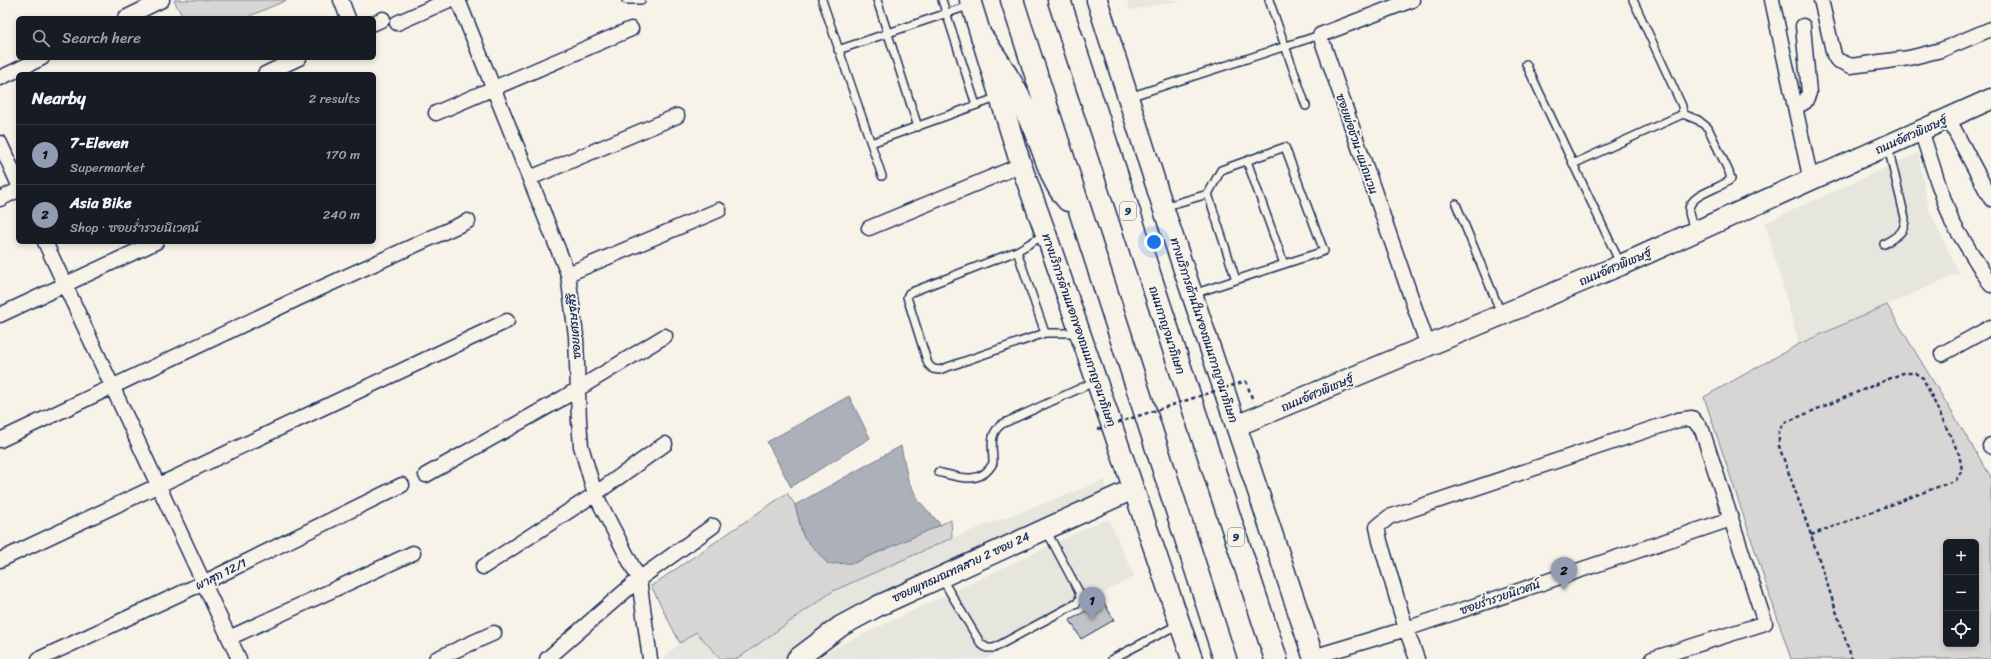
<!DOCTYPE html>
<html lang="en">
<head>
<meta charset="utf-8">
<style>
  body { margin:0; font-family:Sriracha,"Playpen Sans Thai",sans-serif; background:#242831; color:#f1f3f6 }
  .controls { position:absolute; right:12px; bottom:12px; display:grid; overflow:hidden; border-radius:6px; box-shadow:0 2px 6px #0003 }
  .controls button { width:36px; height:36px; display:grid; place-items:center; padding:0; border:0; border-bottom:1px solid #363941; background:#171b24; color:#f1f3f6; font:20px sans-serif }
  .you { position:absolute; left:1154px; top:242px; width:14px; height:14px; margin:-10px; border:3px solid #fff; border-radius:50%; background:#1a73e8; box-shadow:0 0 0 6px #1a73e833 }
  .badge { display:grid; place-items:center; width:26px; height:26px; border-radius:50%; background:#919bb2; color:#111; font-size:13px; font-weight:700 }
  .pin { position:absolute; translate:-50% -33px; filter:drop-shadow(0 1px 2px #0008) }
  .pin::after { content:''; position:absolute; top:21px; width:14px; height:12px; background:inherit; clip-path:polygon(0 0,100% 0,50% 100%) }
  .list { margin:0; padding:0; list-style:none }
  h2 { display:flex; justify-content:space-between; align-items:center; height:52px; margin:0; padding:0 16px; font-size:17px }
  h2 small { font-size:13px; font-weight:400; color:#9ea1a6 }
  .list li { display:grid; grid-template-columns:26px 1fr auto; gap:12px; align-items:center; box-sizing:border-box; height:60px; padding:0 16px; border-top:1px solid #363941 }
  .list b { display:block; font-size:15px; white-space:nowrap }
  .list p { margin:0; font-size:13px; white-space:nowrap; color:#9ea1a6 }
  .list em { font-size:13px; font-style:normal; color:#9ea1a6 }
  .icon { flex:none; width:22px; height:22px; fill:none; stroke:currentColor; stroke-width:2; stroke-linecap:round; stroke-linejoin:round }
  .map { position:relative; flex:none; width:1991px; height:659px; overflow:hidden }
  .search { position:absolute; background:#171b24; box-shadow:0 2px 6px #0003; left:16px; top:16px; width:360px; height:44px; display:flex; align-items:center; gap:10px; box-sizing:border-box; padding:0 14px; border-radius:6px; color:#9ea1a6; font-size:15px }
  .panel { position:absolute; background:#171b24; box-shadow:0 2px 6px #0003; left:16px; top:72px; width:360px; height:172px; border-radius:6px }
  .map>svg:first-child { display:block }
  .built { fill:#e6e5de }
  .green { fill:#d7d6d4; stroke:#798299; fill-rule:evenodd }
  .water { fill:#acb0b9; stroke:#727c95 }
  .building { fill:#c0c3c5; stroke:#1b2f5e }
  .lines { fill:none; stroke-linecap:round; stroke-linejoin:round }
  .lane-casing { stroke:#1b2f5e; stroke-width:10 }
  .street-casing { stroke:#1b2f5e; stroke-width:17 }
  .secondary-casing { stroke:#1b2f5e; stroke-width:23 }
  .highway-casing { stroke:#1b2f5e; stroke-width:25 }
  .path { stroke:#1b2f5e; stroke-width:2.5; stroke-dasharray:4 3; stroke-linecap:butt }
  .lane { stroke:#f7f3e8; stroke-width:7 }
  .street { stroke:#f7f3e8; stroke-width:14 }
  .secondary { stroke:#f7f3e8; stroke-width:20 }
  .highway { stroke:#f7f3e8; stroke-width:22 }
  .path-bridge { stroke:#1b2f5e; stroke-width:2.5; stroke-dasharray:4 3; stroke-linecap:butt }
  .labels { text-anchor:middle; stroke-width:4; stroke-linejoin:round; paint-order:stroke }
  .shield { fill:#f7f3e8; stroke:#5d6a87; stroke-width:1 }
  .shield-label { font-size:11px; font-weight:bold; fill:#1b2f5e }
  .street-label { font-size:12px; fill:#1b2f5e; stroke:#f7f3e8 }
</style>
</head>
<body>
<div class="map">
<svg width="1991" height="659" viewBox="0 0 1991 659">
  <rect width="100%" height="100%" fill="#f7f3e8"/>
  <filter id="ink" filterUnits="userSpaceOnUse"><feTurbulence type="fractalNoise" baseFrequency=".025" numOctaves="2"/><feDisplacementMap in="SourceGraphic" scale="8" xChannelSelector="R" yChannelSelector="G"/><feConvolveMatrix kernelMatrix="1 2 1 2 8 2 1 2 1" color-interpolation-filters="sRGB"/></filter>
  <g filter="url(#ink)">
    <path class="built" d="M1127,0H1184L1130,10Z
      M1918,153L1928,208L1959,273L1799,344L1765,223Z
      M1105,480L1107,496L798,649L784,659H737L833,591L952,538Z
      M1109,520L1134,576L986,659H819L832,649L1097,523Z
      M696,632L721,659H662L680,643Z"/>
    <path class="green" d="M174,0H287L245,18H183Z
      M1887,305L1991,477V659H1791L1704,397L1799,344ZM1946,542H1976V644H1946Z
      M787,493L795,505L803,536L854,563L951,520L952,538L833,591L737,659H721L696,632L680,643L651,586Z"/>
    <path class="water" d="M849,396L870,438L791,487L767,442Z
      M901,446L908,480L919,501L941,525L854,563L828,564L803,536L795,505Z"/>
    <path class="building" d="M1103,601L1114,620L1081,639L1070,620Z"/>
    <g class="lines">
      <g class="lane-casing">
        <path id="lane" d="M626,0H641
          M822,0L882,176
          M877,0L918,127
          M942,0L976,105
          M1269,0L1306,106
          M838,50L971,5
          M1526,64L1620,263
          M1129,97L1320,35
          M1683,114L1698,120L1708,128L1729,172L1731,179C1721,189 1688,194 1689,211C1689,217 1693,224 1694,230
          M871,143L999,97
          M1247,161L1284,264
          M1573,164L1683,114L1682,106L1633,0
          M1208,194L1236,280
          M1456,204L1501,313
          M1163,207L1208,194L1221,170L1285,147L1324,251L1193,294
          M1044,235L1017,251L909,293L907,297L928,364L933,369L939,370L1045,333H1078
          M1884,244C1896,236 1905,234 1905,218L1888,147
          M1017,251L1045,333
          M938,472C958,477 981,486 993,463C993,448 988,434 1002,424L1096,381
          M942,579L981,644L987,648H994L1077,603L1080,598L1079,592L1046,530
          M1112,659L1179,624"/>
      </g>
      <g class="street-casing">
        <path id="street" d="M341,0L348,18
          M458,0L568,274L576,336L579,421L581,446L595,494L639,579L650,659
          M1412,0L1320,35L1428,346
          M1772,0L1811,181
          M1821,0L1834,55L1837,60L1851,66L1909,58L1941,50L1991,29
          M125,18L162,0
          M374,23L383,19
          M397,23L449,0
          M265,74L299,58
          M0,78L42,58
          M1796,107L1805,102L1809,93L1803,26
          M436,113L631,29
          M1948,118L1991,199
          M1921,130L1938,183L1952,222L1991,285
          M0,143L18,183
          M530,178L677,116
          M0,199L18,190
          M869,228L1021,165
          M45,242L239,659
          M568,274L719,210
          M0,315L156,242
          M1942,354L1991,327
          M0,440L299,298L468,221
          M1990,446L1991,445
          M426,475L563,398L665,336
          M0,560L507,321
          M483,567L595,494L665,444
          M229,638L413,553
          M1313,657L1406,629L1731,519
          M39,659L203,583L402,485
          M436,659L494,633
          M547,659L639,579L713,526
          M1417,659L1406,629L1380,541L1377,527L1389,517L1678,420L1692,418L1702,430L1765,623L1652,659"/>
      </g>
      <g class="secondary-casing">
        <path id="secondary" d="M970,0L1021,165L1046,234L1192,659
          M1097,0L1163,207L1314,659
          M1236,426L1621,265L1991,99
          M797,659L841,626L878,606L1133,489"/>
      </g>
      <g class="highway-casing">
        <path id="highway" d="M1012,0L1225,659
          M1059,0L1276,659
          M983,39C1005,70 1023,102 1038,137C1047,159 1052,182 1068,200"/>
      </g>
      <path class="path" d="M1246,381L1253,401
        M1811,535L1956,480L1962,470L1959,454L1923,378L1915,373H1903L1784,423L1779,431V446L1811,535L1852,659"/>
      <use href="#lane" class="lane"/>
      <use href="#street" class="street"/>
      <use href="#secondary" class="secondary"/>
      <use href="#highway" class="highway"/>
      <path class="path-bridge" d="M1098,429L1246,381"/>
    </g>
  </g>
  <g class="labels">
    <g class="shield">
      <rect x="1120" y="202" width="16" height="18" rx="3"/>
      <rect x="1228" y="528" width="16" height="18" rx="3"/>
    </g>
    <g class="shield-label">
      <text x="1128" y="215">9</text>
      <text x="1236" y="541">9</text>
    </g>
    <g class="street-label">
      <text transform="translate(1911 135) rotate(-24)" y="4">ถนนอัศวพิเชษฐ์</text>
      <text transform="translate(1357 144) rotate(71)" y="4">ซอยพ่อช้วน-แม่ถนวน</text>
      <text transform="translate(1615 267) rotate(-23)" y="4">ถนนอัศวพิเชษฐ์</text>
      <text transform="translate(574 326) rotate(-95)" y="4">ซอยเศรษฐสิริ</text>
      <text transform="translate(1079 330) rotate(71)" y="4">ทางบริการด้านนอกของถนนกาญจนาภิเษก</text>
      <text transform="translate(1167 330) rotate(72)" y="4">ถนนกาญจนาภิเษก</text>
      <text transform="translate(1204 330) rotate(72)" y="4">ทางบริการด้านในของถนนกาญจนาภิเษก</text>
      <text transform="translate(1317 393) rotate(-23)" y="4">ถนนอัศวพิเชษฐ์</text>
      <text transform="translate(961 567) rotate(-25)" y="4">ซอยพุทธมณฑลสาย 2 ซอย 24</text>
      <text transform="translate(221 574) rotate(-26)" y="4">ผาสุก 12/1</text>
      <text transform="translate(1500 597) rotate(-19)" y="4">ซอยร่ำรวยนิเวศน์</text>
    </g>
  </g>
</svg>
<div class="controls">
<button>+</button>
<button>−</button>
<button><svg class="icon" aria-label="locate" viewBox="0 0 24 24"><circle cx="12" cy="12" r="6"/><path d="M12 2v4M12 18v4M2 12h4M18 12h4"/></svg></button>
</div>
<div class="you"></div>
<div class="pin badge" style="left:1092px;top:620px">1</div>
<div class="pin badge" style="left:1564px;top:590px">2</div>
<div class="search"><svg class="icon" aria-label="search" viewBox="0 0 24 24"><circle cx="10" cy="10" r="6"/><path d="M15 15l6 6"/></svg>Search here</div>
<section class="panel">
<h2>Nearby<small>2 results</small></h2>
<ul class="list">
<li><span class="badge">1</span><div><b>7-Eleven</b><p>Supermarket</p></div><em>170 m</em></li>
<li><span class="badge">2</span><div><b>Asia Bike</b><p>Shop · ซอยร่ำรวยนิเวศน์</p></div><em>240 m</em></li>
</ul>
</section>
</div>
</body>
</html>
